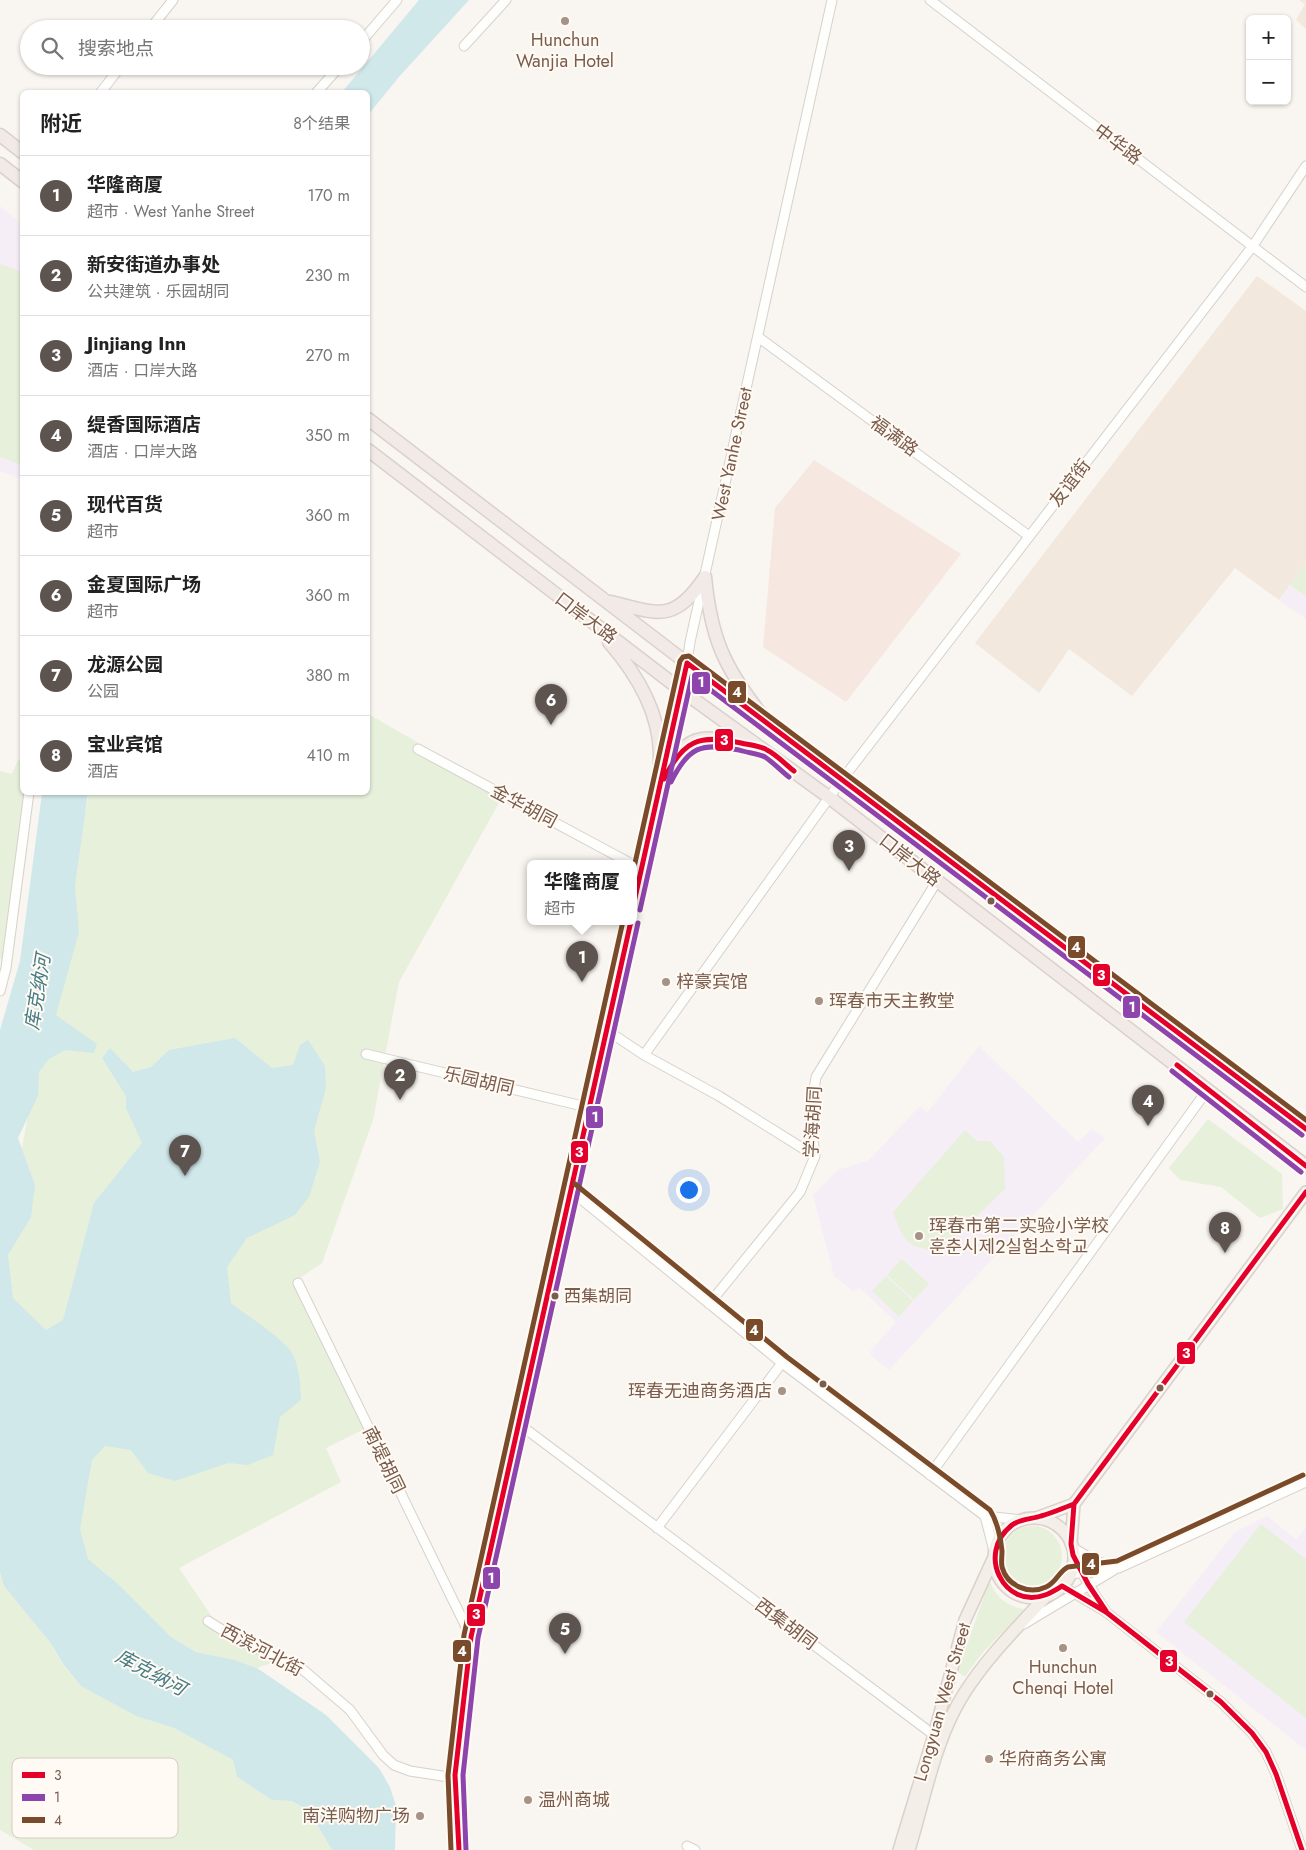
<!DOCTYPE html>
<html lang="zh">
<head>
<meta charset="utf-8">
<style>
  body { margin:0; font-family:Jost,"Noto Sans SC","Noto Sans KR",sans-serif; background:#f6f6f6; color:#222 }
  .controls { position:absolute; right:15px; top:15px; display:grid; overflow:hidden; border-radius:8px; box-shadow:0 1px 4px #0004 }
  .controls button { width:45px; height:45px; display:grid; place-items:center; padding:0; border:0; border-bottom:1px solid #e0e0e0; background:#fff; color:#222; font:25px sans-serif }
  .you { position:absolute; left:688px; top:1189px; width:18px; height:18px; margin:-12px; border:4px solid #fff; border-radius:50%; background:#1a73e8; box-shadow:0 0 0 8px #1a73e833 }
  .badge { display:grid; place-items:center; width:32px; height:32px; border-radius:50%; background:#5d544f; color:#fff; font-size:16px; font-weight:700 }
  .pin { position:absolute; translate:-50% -41px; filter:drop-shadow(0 1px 2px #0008) }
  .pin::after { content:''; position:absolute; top:26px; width:18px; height:15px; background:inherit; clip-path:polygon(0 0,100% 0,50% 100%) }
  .popup { position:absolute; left:527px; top:860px; width:110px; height:65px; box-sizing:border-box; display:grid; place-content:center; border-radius:8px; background:#fff; filter:drop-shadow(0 1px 4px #0005); font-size:16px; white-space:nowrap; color:#767676 }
  .popup b { font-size:19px; color:#222 }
  .popup::after { content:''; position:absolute; left:50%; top:100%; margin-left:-10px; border:10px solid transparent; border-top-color:#fff }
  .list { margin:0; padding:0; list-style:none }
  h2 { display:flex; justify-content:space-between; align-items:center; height:65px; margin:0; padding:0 20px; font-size:21px }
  h2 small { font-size:16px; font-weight:400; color:#767676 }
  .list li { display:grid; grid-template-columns:32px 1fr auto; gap:15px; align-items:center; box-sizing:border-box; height:80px; padding:0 20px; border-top:1px solid #e0e0e0 }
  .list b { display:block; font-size:19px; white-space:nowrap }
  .list p { margin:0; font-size:16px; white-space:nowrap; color:#767676 }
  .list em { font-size:16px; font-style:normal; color:#767676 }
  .icon { flex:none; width:28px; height:28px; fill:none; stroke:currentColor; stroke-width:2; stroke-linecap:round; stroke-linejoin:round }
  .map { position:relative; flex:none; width:1306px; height:1850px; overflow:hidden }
  .search { position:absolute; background:#fff; box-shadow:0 1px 4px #0004; left:20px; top:20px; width:350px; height:55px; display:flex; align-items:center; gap:12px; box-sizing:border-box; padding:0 18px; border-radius:28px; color:#767676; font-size:19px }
  .panel { position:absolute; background:#fff; box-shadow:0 1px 4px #0004; left:20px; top:90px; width:350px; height:705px; border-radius:8px }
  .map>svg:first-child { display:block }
  .residential { fill:#f2e8de }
  .commercial { fill:#f6e8e1 }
  .education { fill:#f6eef6 }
  .green { fill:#e7f0db }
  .water { fill:#d0e8ea }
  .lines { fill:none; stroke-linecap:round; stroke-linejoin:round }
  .minor-casing { stroke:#d7d1cb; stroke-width:11 }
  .major-casing { stroke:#dad1cc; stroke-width:14 }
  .highway-casing { stroke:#dad1cc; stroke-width:15 }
  .minor { stroke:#fefefd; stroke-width:9 }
  .major { stroke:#f3eee8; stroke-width:11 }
  .highway { stroke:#f2eae7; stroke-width:12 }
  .bus-1-casing { stroke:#fffaf3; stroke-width:9 }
  .bus-2-casing { stroke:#fffaf3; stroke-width:9 }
  .bus-3-casing { stroke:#fffaf3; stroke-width:9 }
  .bus-1 { stroke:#e4002b; stroke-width:5 }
  .bus-2 { stroke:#8e44ad; stroke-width:5 }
  .bus-3 { stroke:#7a4b2a; stroke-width:5 }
  .poi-dot { fill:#a69286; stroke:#fffaf3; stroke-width:2 }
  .bus-dot { fill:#7a5c4d; stroke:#fffaf3; stroke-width:2 }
  .labels { text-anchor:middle; stroke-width:4; stroke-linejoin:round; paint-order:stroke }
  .bus-label { font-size:17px; fill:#7a5c4d; stroke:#fffaf3; text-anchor:start }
  .poi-label { font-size:18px; fill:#7a5c4d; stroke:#fffaf3; text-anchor:start }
  .street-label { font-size:18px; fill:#7a5c4d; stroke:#fffaf3 }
  .water-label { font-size:19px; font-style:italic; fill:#437c86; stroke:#fffaf3 }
  .key { fill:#fffaf3; stroke:#d7cbc1; stroke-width:1 }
  .key-label { font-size:14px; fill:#7a5c4d }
  .line-badge { stroke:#fffaf3; stroke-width:2 }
  .badge-label { font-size:14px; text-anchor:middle; font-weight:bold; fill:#fff }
</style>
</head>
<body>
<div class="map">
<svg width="1306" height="1850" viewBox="0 0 1306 1850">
  <rect width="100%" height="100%" fill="#f9f5f0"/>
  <path class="residential" d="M1299,0H1306V29L1296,20L1305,4Z
    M1257,276L1306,311V563L1279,600L1235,568L1132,696L1069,649L1039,693L975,643Z"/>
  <path class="commercial" d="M814,460L961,554L846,702L763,647L775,508Z"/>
  <path class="education" d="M0,206L22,224V479L0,471Z
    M1306,563V619L1279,600Z
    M979,1046L1078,1142L1092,1129L1105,1138L889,1370L871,1355V1350L896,1322L859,1287L854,1292L834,1276L813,1195L838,1170L869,1160L920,1106L927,1113Z
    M1267,1516L1296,1539L1306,1528V1750L1156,1632L1235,1532Z"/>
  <path class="green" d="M0,264L22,272V465L0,457Z
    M1306,563V596L1290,585Z
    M368,714L505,792L399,982L373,1120L322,1263L294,1282L364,1429L326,1448L341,1482L179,1568L227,1639L276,1661L257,1668L235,1660L196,1652L171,1637L103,1571L0,1519V1231L6,1232L89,793L368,792Z
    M18,760L22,761V792L24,793L4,960L0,959V771L12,774Z
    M1208,1119L1282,1174L1283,1209L1260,1218L1221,1187L1180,1180L1169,1168Z
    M965,1130L977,1141H990L1004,1157L1005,1189L940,1252C905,1246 905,1244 893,1212Z
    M902,1259L929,1284L914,1300L887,1275Z
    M886,1276L913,1301L899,1317L872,1291Z
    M1261,1524L1306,1559V1718L1184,1622Z
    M1002 1556a30 30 0 1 1 60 0a30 30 0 1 1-60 0Z
    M0,1573L4,1586L52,1645L63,1665L81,1686L136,1716L174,1728L233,1760L237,1777L272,1800L292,1801L309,1811L332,1850H34L0,1830Z
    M989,1581C998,1599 1007,1607 1028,1610C1003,1630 982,1650 965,1677L958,1672Z"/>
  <path class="water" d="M419,0H469L398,78L368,115V92H342Z
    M42,793H88L75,886L79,932L56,1015L97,1044L94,1053L65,1050L49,1059L39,1072L38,1096L18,1138L35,1185L31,1217L8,1255L13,1298L46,1330L63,1320L94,1203L142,1143L126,1108V1096L102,1058L110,1048L133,1072L151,1067L169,1050L235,1038L272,1068L293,1065L300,1045L308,1040L325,1066L326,1088L314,1131L320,1162L309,1197L295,1215L247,1238L227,1267L231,1303C246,1315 285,1339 293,1355C300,1369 300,1385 301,1400L280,1417L273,1455L248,1465L228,1463L175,1481L148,1473L131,1450L105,1446L92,1460L80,1529L88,1559L117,1583L171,1637L196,1652L235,1660L257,1668L326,1715L379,1768L390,1787L396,1806L395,1850H332L309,1811L292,1801L272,1800L237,1777L233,1760L174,1728L136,1716L81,1686L63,1664L52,1645L4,1586L0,1573V1030L20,961Z"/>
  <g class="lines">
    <g class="minor-casing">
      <path id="minor" d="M930,0L1306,287
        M150,29L173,0
        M361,42L397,0
        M464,46L506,0
        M101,92L121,66
        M317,92L340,66
        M758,337L1029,536
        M687,663L690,642L832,0
        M418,749L630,863
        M0,991L6,968L29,792
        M608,1031L644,1055L719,1096L815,1156
        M366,1054L591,1108
        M644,1055L841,781L1252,247L1306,166
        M570,1190L782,1363L985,1516L1023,1520
        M298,1283L471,1637
        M709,1304L800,1192L815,1156L810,1115L816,1077L937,881
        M519,1424L934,1735
        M930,1475L1208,1089
        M985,1516L994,1551
        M657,1528L782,1363
        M1072,1547L1095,1561L1114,1566
        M1073,1555L1088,1584L1105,1610
        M1070,1574L1119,1568L1306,1482
        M1062,1586L1106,1612L1221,1702L1252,1733L1266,1752L1276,1774L1302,1850
        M208,1621L240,1641L301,1668L350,1710L383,1755L394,1765L410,1771L455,1778
        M1024,1624L1114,1570
        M687,1846L695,1850"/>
    </g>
    <g class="major-casing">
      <path id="major" d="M663,771L687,663
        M633,908L659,789
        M1036,1518L1074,1504
        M994 1558a40 40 0 1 1 80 0a40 40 0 1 1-80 0Z
        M1071,1544L1074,1504L1306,1192
        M459,1850L455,1775L471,1637L570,1190L591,1108L631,921
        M899,1850L934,1735L965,1620L994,1557
        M909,1850C925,1798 935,1738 965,1692C988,1656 1019,1626 1047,1595"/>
    </g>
    <g class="highway-casing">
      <path id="highway" d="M0,135L22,152
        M0,164L22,181
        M368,419L841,781L1306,1129
        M368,450L681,690L830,798L1306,1166
        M705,577C711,638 724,667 761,714
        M611,602C659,614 674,623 705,577
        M609,642C636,673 659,711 660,753C660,767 658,782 658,796
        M661,787C685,728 702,734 757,747"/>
    </g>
    <use href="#minor" class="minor"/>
    <use href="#major" class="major"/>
    <use href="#highway" class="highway"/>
    <g class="bus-1-casing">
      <path id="bus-1" d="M664,779C683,740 699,734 741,743C749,745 759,745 767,750C777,755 785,764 794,771
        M633,907L687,663L1306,1129
        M1177,1065L1306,1166
        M1088,1485L1074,1504L1071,1544L1073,1555L1088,1584L1106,1611
        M459,1850L455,1775L471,1637L631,921
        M1302,1850L1276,1774L1266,1752L1252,1733L1221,1702L1106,1612L1062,1586C1057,1589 1051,1593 1045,1595C1005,1610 975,1554 1012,1525C1020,1519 1032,1519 1041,1516C1052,1513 1063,1508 1074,1504L1306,1192"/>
    </g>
    <g class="bus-2-casing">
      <path id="bus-2" d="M671,782C688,747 701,742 739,750C748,753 757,753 765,757C774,763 781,771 789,777
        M640,910L692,676L1302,1135
        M1172,1071L1301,1172
        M466,1850L463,1775L478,1638L638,923"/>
    </g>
    <g class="bus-3-casing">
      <path id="bus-3" d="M633,872L680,661L683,657L689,656L1306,1120
        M575,1184L787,1357L990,1510C997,1521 1001,1539 1002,1551C1002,1557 1001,1562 1002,1567C1007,1586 1029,1595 1046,1587C1056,1583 1059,1571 1068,1567L1117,1561L1303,1475
        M451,1850L448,1775L464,1635L623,921"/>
    </g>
    <use href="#bus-1" class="bus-1"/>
    <use href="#bus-2" class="bus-2"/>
    <use href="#bus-3" class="bus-3"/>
  </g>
  <g class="poi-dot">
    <circle cx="565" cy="21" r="5"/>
    <circle cx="666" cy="982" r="5"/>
    <circle cx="819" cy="1001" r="5"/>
    <circle cx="919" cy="1236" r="5"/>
    <circle cx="782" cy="1391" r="5"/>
    <circle cx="1063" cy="1648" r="5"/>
    <circle cx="989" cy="1759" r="5"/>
    <circle cx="528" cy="1800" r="5"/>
    <circle cx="420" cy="1816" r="5"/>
  </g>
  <g class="bus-dot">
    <circle cx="991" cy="901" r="4.5"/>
    <circle cx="555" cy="1296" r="4.5"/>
    <circle cx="823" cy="1384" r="4.5"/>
    <circle cx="1160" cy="1388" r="4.5"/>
    <circle cx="1210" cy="1694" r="4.5"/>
  </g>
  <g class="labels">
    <g class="bus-label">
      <text x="564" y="1302">西集胡同</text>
    </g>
    <g class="poi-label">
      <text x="565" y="46" text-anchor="middle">Hunchun<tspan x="565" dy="21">Wanjia Hotel</tspan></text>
      <text x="676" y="988">梓豪宾馆</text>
      <text x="829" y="1007">珲春市天主教堂</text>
      <text x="929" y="1232">珲春市第二实验小学校<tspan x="929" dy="21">훈춘시제2실험소학교</tspan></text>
      <text x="772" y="1397" text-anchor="end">珲春无迪商务酒店</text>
      <text x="1063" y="1673" text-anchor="middle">Hunchun<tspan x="1063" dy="21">Chenqi Hotel</tspan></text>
      <text x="999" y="1765">华府商务公寓</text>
      <text x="538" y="1806">温州商城</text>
      <text x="410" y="1822" text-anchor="end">南洋购物广场</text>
    </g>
    <g class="street-label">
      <text transform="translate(1118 144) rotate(37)" y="6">中华路</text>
      <text transform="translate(894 436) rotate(36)" y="6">福满路</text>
      <text transform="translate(732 454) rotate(-78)" y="6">West Yanhe Street</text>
      <text transform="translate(1070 483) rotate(-52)" y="6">友谊街</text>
      <text transform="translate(586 618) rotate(37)" y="6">口岸大路</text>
      <text transform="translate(524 806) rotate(28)" y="6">金华胡同</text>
      <text transform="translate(910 860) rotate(38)" y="6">口岸大路</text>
      <text transform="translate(479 1081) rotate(13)" y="6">乐园胡同</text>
      <text transform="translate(813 1122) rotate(-87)" y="6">学海胡同</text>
      <text transform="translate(384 1460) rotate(64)" y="6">南堤胡同</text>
      <text transform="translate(786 1624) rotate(37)" y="6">西集胡同</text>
      <text transform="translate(262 1650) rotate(28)" y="6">西滨河北街</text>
      <text transform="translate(942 1702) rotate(-74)" y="6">Longyuan West Street</text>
    </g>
    <g class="water-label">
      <text transform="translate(37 992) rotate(-81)" y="7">库克纳河</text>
      <text transform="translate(151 1672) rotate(28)" y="7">库克纳河</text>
    </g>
  </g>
  <rect x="12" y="1758" width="166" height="80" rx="8" class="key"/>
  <rect x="22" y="1772" width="23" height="6" fill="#e4002b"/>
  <rect x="22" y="1794" width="23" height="7" fill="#8e44ad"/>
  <rect x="22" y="1817" width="23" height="6" fill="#7a4b2a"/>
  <g class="key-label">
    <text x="54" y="1780">3</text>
    <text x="54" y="1802">1</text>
    <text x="54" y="1825">4</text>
  </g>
  <g class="line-badge">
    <rect x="691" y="671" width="20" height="24" rx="5" fill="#8e44ad"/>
    <rect x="727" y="680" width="20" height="24" rx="5" fill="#7a4b2a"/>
    <rect x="714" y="728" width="20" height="24" rx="5" fill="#e4002b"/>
    <rect x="1067" y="935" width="19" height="24" rx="5" fill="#7a4b2a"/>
    <rect x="1092" y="963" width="19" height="24" rx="5" fill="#e4002b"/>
    <rect x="1122" y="995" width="19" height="24" rx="5" fill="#8e44ad"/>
    <rect x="585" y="1105" width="19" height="24" rx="5" fill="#8e44ad"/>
    <rect x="570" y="1140" width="19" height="24" rx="5" fill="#e4002b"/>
    <rect x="745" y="1318" width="19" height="24" rx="5" fill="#7a4b2a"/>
    <rect x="1176" y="1341" width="20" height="24" rx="5" fill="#e4002b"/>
    <rect x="1081" y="1552" width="19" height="24" rx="5" fill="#7a4b2a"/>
    <rect x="482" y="1566" width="19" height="24" rx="5" fill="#8e44ad"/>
    <rect x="466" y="1603" width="20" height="24" rx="5" fill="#e4002b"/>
    <rect x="452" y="1639" width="20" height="24" rx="5" fill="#7a4b2a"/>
    <rect x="1159" y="1649" width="19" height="24" rx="5" fill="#e4002b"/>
  </g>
  <g class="badge-label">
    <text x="701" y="687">1</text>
    <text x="737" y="697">4</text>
    <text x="724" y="745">3</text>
    <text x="1076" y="952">4</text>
    <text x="1101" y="980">3</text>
    <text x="1132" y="1012">1</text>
    <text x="595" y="1122">1</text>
    <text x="579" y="1157">3</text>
    <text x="754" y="1335">4</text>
    <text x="1186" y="1358">3</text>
    <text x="1091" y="1569">4</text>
    <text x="491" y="1583">1</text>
    <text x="476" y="1619">3</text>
    <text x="462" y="1656">4</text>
    <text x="1169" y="1666">3</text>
  </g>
</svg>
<div class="controls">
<button>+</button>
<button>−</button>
</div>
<div class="you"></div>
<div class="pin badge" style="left:582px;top:982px">1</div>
<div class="popup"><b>华隆商厦</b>超市</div>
<div class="pin badge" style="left:400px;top:1100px">2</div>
<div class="pin badge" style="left:849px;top:871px">3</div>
<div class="pin badge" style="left:1148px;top:1126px">4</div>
<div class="pin badge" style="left:565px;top:1654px">5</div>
<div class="pin badge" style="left:551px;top:725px">6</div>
<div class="pin badge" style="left:185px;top:1176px">7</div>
<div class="pin badge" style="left:1225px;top:1253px">8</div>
<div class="search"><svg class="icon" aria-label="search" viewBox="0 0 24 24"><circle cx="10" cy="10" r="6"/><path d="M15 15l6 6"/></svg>搜索地点</div>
<section class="panel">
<h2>附近<small>8个结果</small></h2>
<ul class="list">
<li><span class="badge">1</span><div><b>华隆商厦</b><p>超市 · West Yanhe Street</p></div><em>170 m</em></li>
<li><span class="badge">2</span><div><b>新安街道办事处</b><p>公共建筑 · 乐园胡同</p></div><em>230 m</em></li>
<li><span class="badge">3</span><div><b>Jinjiang Inn</b><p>酒店 · 口岸大路</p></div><em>270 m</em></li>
<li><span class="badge">4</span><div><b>缇香国际酒店</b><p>酒店 · 口岸大路</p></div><em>350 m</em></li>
<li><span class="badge">5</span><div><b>现代百货</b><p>超市</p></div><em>360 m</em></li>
<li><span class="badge">6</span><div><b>金夏国际广场</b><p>超市</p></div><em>360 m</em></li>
<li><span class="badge">7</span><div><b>龙源公园</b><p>公园</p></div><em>380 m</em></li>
<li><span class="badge">8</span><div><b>宝业宾馆</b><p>酒店</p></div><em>410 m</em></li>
</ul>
</section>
</div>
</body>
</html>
